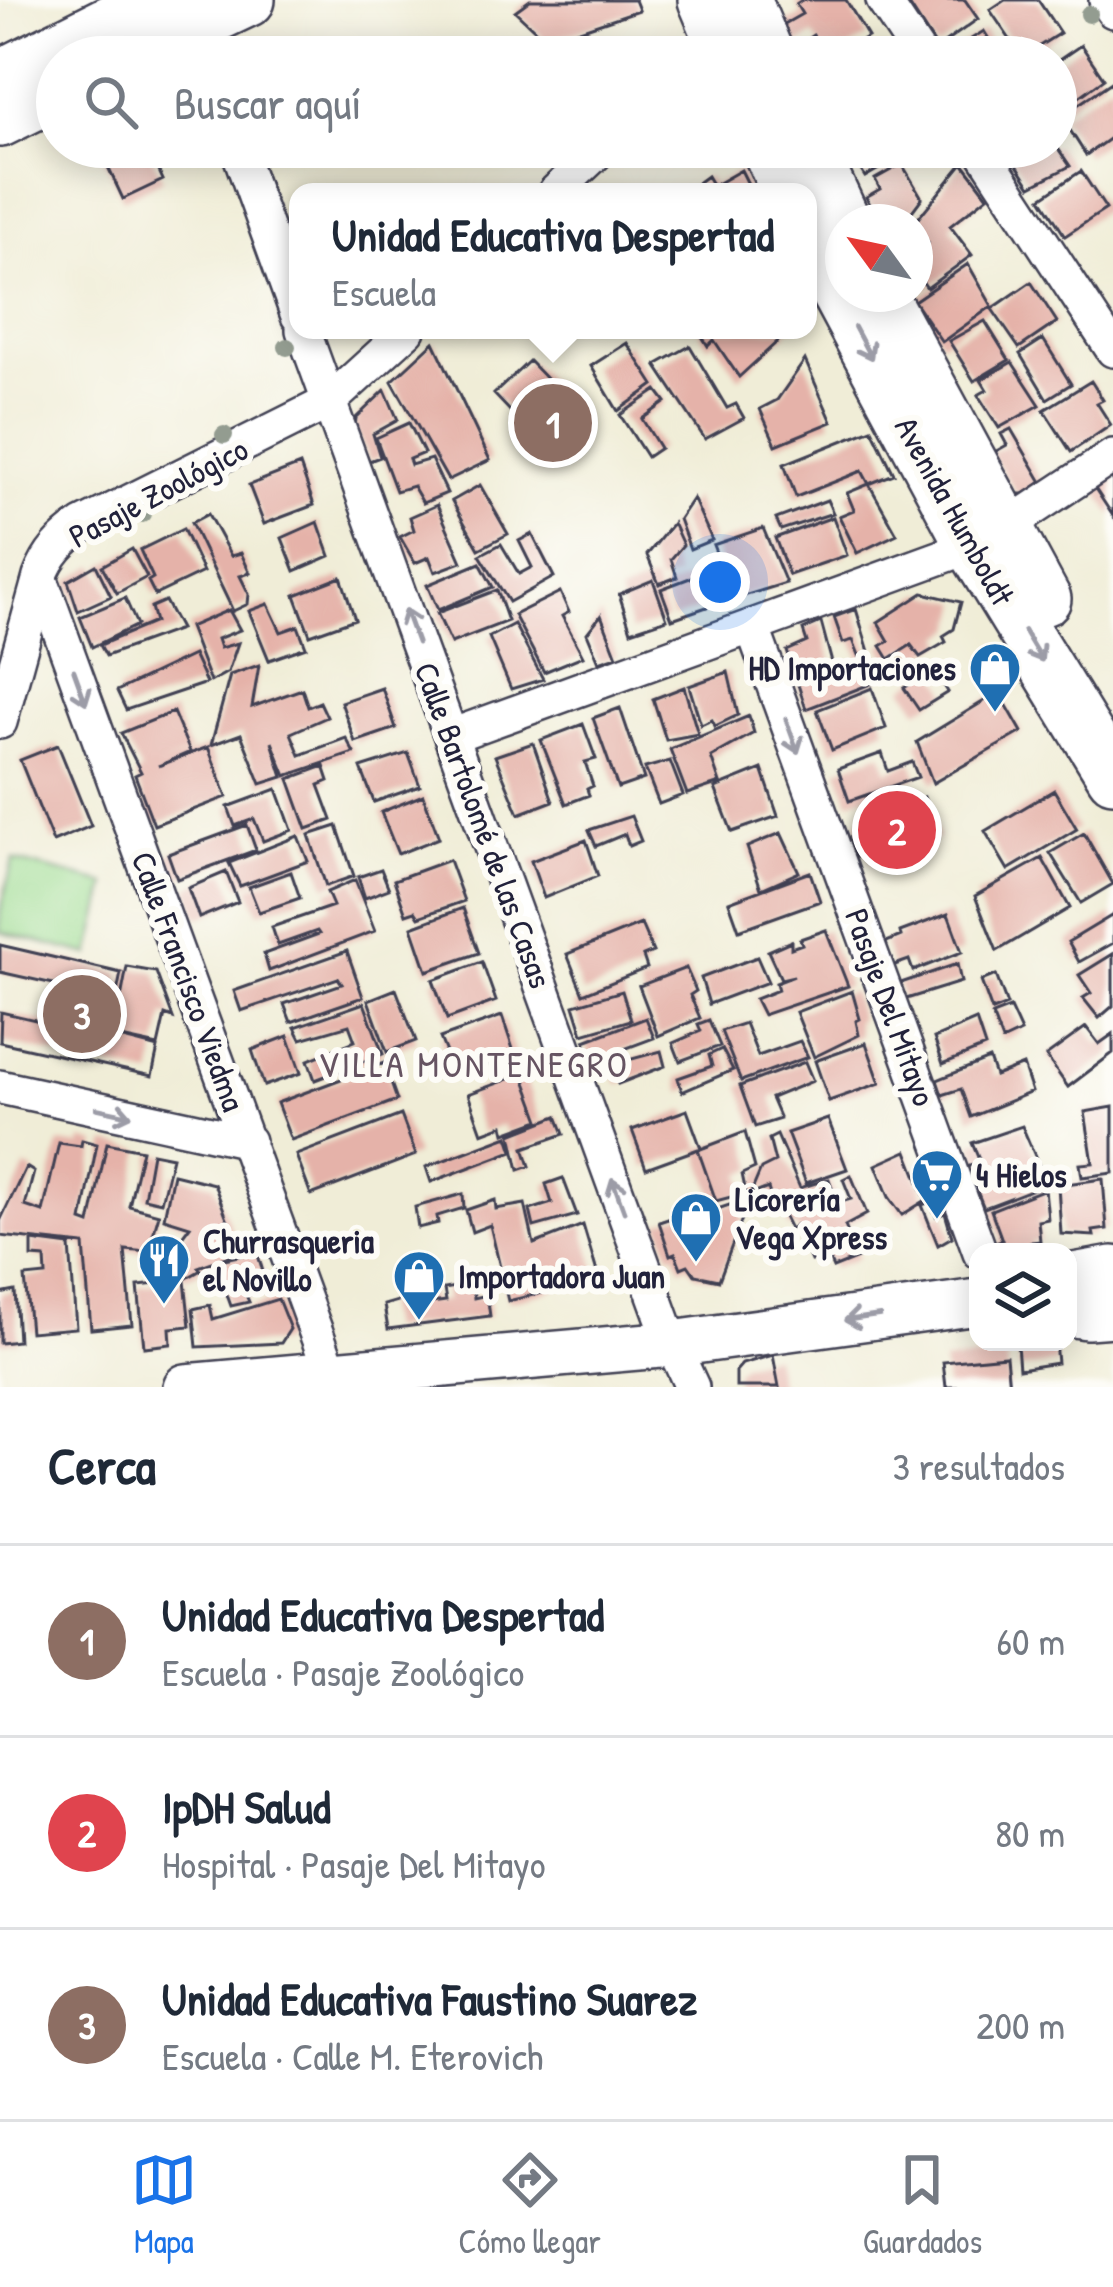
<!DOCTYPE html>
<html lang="es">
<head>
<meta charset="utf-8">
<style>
  body { margin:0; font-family:"Patrick Hand",sans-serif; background:#f6f6f7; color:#1f2937 }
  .controls { position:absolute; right:36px; bottom:36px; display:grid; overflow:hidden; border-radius:24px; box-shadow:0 6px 30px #0003 }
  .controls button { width:108px; height:108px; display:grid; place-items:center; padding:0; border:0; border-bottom:3px solid #e0e1e3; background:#fff; color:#1f2937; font:60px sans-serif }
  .compass { position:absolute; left:825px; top:204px; width:108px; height:108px; border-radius:50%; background:#fff; box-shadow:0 6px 30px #0003; rotate:303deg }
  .you { position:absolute; left:720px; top:582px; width:42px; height:42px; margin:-30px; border:9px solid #fff; border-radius:50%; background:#1a73e8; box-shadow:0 0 0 18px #1a73e833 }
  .badge { display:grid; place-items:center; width:78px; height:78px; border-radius:50%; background:#1a73e8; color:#fff; font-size:39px; font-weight:700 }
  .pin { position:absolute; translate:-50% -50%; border:6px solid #fff; box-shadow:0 3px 12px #0006 }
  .popup { position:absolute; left:289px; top:183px; width:528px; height:156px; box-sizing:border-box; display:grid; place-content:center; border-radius:24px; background:#fff; filter:drop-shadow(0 3px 9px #0005); font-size:39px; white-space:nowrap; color:#747a83 }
  .popup b { font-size:45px; color:#1f2937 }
  .popup::after { content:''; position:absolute; left:50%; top:100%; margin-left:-24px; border:24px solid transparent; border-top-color:#fff }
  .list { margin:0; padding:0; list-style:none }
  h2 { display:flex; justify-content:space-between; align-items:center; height:156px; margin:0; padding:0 48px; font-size:51px }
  h2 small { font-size:39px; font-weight:400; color:#747a83 }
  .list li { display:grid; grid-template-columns:78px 1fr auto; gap:36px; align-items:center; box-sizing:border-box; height:192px; padding:0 48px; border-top:3px solid #e0e1e3 }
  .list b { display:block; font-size:45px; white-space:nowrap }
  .list p { margin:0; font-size:39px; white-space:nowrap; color:#747a83 }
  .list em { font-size:39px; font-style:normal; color:#747a83 }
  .icon { flex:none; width:66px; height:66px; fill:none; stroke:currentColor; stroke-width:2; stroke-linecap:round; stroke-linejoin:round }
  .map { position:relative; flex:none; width:1113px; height:1387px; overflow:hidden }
  .search { position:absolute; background:#fff; box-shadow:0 6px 30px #0003; left:36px; right:36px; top:36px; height:132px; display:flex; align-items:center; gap:30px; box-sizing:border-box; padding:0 42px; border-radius:66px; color:#747a83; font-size:45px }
  .sheet { height:732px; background:#fff }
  nav { display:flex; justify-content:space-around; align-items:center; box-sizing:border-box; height:168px; border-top:3px solid #e0e1e3; background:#fff; font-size:33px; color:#747a83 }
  nav a { display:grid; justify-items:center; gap:6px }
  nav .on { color:#1a73e8 }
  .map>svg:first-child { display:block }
  .green { fill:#9ddc92; stroke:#607f66; stroke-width:3 }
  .building { fill:#e5b2a9 }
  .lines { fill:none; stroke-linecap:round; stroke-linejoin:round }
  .minor-casing { stroke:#414052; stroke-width:38 }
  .secondary-casing { stroke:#414052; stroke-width:50 }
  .primary-casing { stroke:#414052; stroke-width:56 }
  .minor { stroke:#fff; stroke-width:33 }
  .secondary { stroke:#fff; stroke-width:45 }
  .primary { stroke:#fff; stroke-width:51 }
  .tree { fill:#939c90 }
  .oneway { stroke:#9c9ca7 }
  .labels { text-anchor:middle; stroke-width:12; stroke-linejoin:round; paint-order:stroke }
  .street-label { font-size:33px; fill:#22223b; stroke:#fdfcf7 }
  .poi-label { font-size:33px; font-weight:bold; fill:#22223b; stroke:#fdfcf7; text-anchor:start }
  .neighbourhood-label { font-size:36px; letter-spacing:3px; fill:#665462; stroke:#fdfcf7 }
</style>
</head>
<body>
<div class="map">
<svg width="1113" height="1387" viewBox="0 0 1113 1387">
  <rect width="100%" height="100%" fill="#fdfcf7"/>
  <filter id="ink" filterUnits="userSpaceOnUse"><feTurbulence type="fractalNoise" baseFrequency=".00833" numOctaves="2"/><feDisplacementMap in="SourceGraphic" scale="24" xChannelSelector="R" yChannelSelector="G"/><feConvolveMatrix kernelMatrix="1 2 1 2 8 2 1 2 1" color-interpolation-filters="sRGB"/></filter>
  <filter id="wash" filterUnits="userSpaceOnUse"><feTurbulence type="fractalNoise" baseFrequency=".004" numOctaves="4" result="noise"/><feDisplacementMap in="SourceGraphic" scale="48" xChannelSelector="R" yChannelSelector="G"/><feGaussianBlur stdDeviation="2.7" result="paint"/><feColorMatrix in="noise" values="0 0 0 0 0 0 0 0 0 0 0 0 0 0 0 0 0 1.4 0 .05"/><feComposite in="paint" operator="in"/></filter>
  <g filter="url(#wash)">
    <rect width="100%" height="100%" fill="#f0edd7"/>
    <path class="green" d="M13,860L107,884L90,955L0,932V912Z"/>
    <g id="blocks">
      <path class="building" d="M530,0H635L639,10L547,41L515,11Z
        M802,0H846L868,37L833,57H827L813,35L793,48L781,26L802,14L796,4Z
        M906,0H965L978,19L937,48Z
        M1005,0H1038L1060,33L1022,57L990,10Z
        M984,31L1000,57H942Z
        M1081,45L1104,79L1064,108L1056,97V62Z
        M1113,81V136L1086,155L1061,116Z
        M107,147H148L163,180L123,199L100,150Z
        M856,147H917L865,177L857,164L864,159Z
        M1005,147H1057L1070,166L1031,186Z
        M963,163L988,196L950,226L972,255L927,288L915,271V253L928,243L915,222Z
        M902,164L922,198L904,222H880L866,197L880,189L875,179Z
        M741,170L752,192H685L707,176L713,186Z
        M1081,171L1106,209L1065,236L1041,198Z
        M968,264L992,306L942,342L914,301Z
        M1031,282L1057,322L1019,348L992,309Z
        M985,321L1009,360L974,381L949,341Z
        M698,330H790L739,377L714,340L708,346Z
        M1043,339L1071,384L1047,399L1020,354Z
        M434,342L490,460L448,480L392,381Z
        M627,343L654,385L618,411L591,366Z
        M690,346L727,408L736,404L744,418L705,439L656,365Z
        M805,360L832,422L776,445L760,409L777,400Z
        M529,361L582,416L546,449L494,394Z
        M1012,362L1040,405L999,428L978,395L987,390L981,380Z
        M1091,381L1103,400L1097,403L1111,425L1071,452L1044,410Z
        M385,390L398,420L373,434L380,457L369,461L355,428L356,418Z
        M657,390L666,402L642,419L660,448L647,457L620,415Z
        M409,423L424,453L409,459L411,465L431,459L447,493L423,503L413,486L396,491L376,438Z
        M872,429L894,474L869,484L862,471L796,497L784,464Z
        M1011,429L1042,482L1024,494H1017L991,454L1007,445L1001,434Z
        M300,465L314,505L264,524L249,485Z
        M1113,475V516L1094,487Z
        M869,484L897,534L857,553L839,516L854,510L847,493Z
        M480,485L508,534L479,549L452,501Z
        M693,498L712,540L690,549L679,519Z
        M827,500L833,513L781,530L776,519Z
        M437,505L462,562L435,572L429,557L415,563L400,537L414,530L410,517Z
        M208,514L231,556L241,553L250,573L240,576L249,594L248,604L233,611L191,523Z
        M833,517L847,555L789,575L775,538Z
        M318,522L330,556L295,571L282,538Z
        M673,523L683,545L671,559L677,577L659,584L647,555Z
        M763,528L786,583L734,599L713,545Z
        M183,529L203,572L155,595L148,581L153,578L140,550Z
        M532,534L554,577L509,602L480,555L501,544L519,574L532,567L519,541Z
        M132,549L147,577L117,593L102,566Z
        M480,563L493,587L438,610L427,585Z
        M96,565L111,596L78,611L68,581Z
        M711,570L724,601L672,619L661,589Z
        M341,577L355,619L310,635L295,595Z
        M653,580L667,619L631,631L619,594Z
        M497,590L508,621L451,643L437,613Z
        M560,592L569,612L562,616L583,656L544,672L514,615Z
        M923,593L961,602L954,629L943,636L946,642L920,657L911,645L889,659L881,646L889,641L878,622Z
        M125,598L137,625L92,647L80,617Z
        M165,601L180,629L106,656L100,645L155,622L151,607Z
        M268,604L281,632L298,626L306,647L269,660L249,611Z
        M856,609L878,681L806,709L787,651L807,642L803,630L821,622L835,674L863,665L853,640L843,643L834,617Z
        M229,610L240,630L217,639L220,648L238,643L228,672L210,682L189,627Z
        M601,615L617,656L599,662L587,633Z
        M514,624L543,679L511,689L489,637Z
        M193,655L206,683L126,710L117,691Z
        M259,665L252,707L302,689L308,707L320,702L327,717L291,733L300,755L346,738L354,753L286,776L272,742L283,777L261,784L241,734L211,745L230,675Z
        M933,668L948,692L919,710L904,688Z
        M728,672L738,715L715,726L712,720L701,725L689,686Z
        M684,687L698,734L666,740L653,699Z
        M382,688L396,728L355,742L341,702Z
        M872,688L886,728L832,750L817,710Z
        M999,692L1022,732L933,783L917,742Z
        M620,708L644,779L618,788L593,718Z
        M173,712L190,752L158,766L208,747L227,797L154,825L135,775L141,772L121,733Z
        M749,716L754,733L711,757L720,783L687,794L670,749Z
        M583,724L596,759L585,762L593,786L587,789L589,795L566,804L541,740Z
        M533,743L553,801L519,814L495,756Z
        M58,745L91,826L53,842L20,760Z
        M408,753L420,786L374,802L361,768Z
        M882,753L888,771L912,762L918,777L849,801L838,769Z
        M670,761L683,795L659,804L645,768Z
        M324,766L329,781L319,785L332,820L307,829L289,779Z
        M762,769L778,816L732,832L715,788Z
        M277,789L292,830L263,841L254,819L235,826L228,807Z
        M1054,790L1077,829L1008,870L985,831Z
        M423,795L439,838L398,854L381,812Z
        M924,797L939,838L872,864L856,822Z
        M631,816L641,841L629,846L625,834L596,846L589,830Z
        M247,825L256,850L177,879L168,854Z
        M337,826L354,876L326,886L309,835Z
        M781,833L799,872L761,889L747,847Z
        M1084,833L1113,884L1081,903L1050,853Z
        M298,836L308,861L240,886L229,863Z
        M586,840L598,876L544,898L531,861Z
        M1042,858L1070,908L997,951L975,896Z
        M449,860L464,901L419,917L415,911L406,914L394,880Z
        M381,869L389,889L365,898L358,877Z
        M226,872L238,902L199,918L188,888Z
        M291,872L300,898L259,912L249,887Z
        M810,872L820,901L739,930L729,902Z
        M355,880L375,931L269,971L264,954L319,934L317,931L278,945L272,927L333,906L327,892Z
        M463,908L479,953L427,971L412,927Z
        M948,914L962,952L913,971L909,960L892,966L884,943L901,936L900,932Z
        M1113,915V943L1079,962L1068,942Z
        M641,924L653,952L643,956L647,968L583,994L567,954Z
        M826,930L848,986L763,1015L755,999L778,990L776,983L794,976L781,979L768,951L791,941V948L802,944L800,939Z
        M0,945L121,973L116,998L0,972Z
        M347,951L363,997L291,1022L284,1004L342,984L338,978L241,1011L234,991Z
        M1113,954V1006L1099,1018L1083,998L1091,993L1079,975Z
        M757,957L768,982L709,1004L701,978Z
        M482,962L496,1001L447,1019L433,980Z
        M957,964L961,982L903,1000L898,984Z
        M127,967L156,972L173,1018L165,1015L158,1046L112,1036L158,1048L152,1076L0,1042L1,1012L79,1030L87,996L120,1003Z
        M686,968L696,991L690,995L700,1018L658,1036L639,986Z
        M996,975L1007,1005L992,1011L981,981Z
        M396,989L416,1041L387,1052L368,1000Z
        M622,991L631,1020L583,1034L574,1005Z
        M852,991L860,1019L856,1021L859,1035L814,1057L796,1012Z
        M364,1003L383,1054L315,1080L308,1060L355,1041L349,1025L301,1039L295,1027Z
        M1010,1008L1021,1032L1002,1041L992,1015Z
        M502,1016L515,1055L456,1077L440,1038Z
        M646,1018L654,1038L592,1061L585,1041Z
        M709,1020L720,1046L680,1061L673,1043L701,1031L698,1024Z
        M976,1020L985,1047L943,1064L934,1038Z
        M745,1023L758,1056L800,1041L808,1057L741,1081L721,1031Z
        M1086,1027L1099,1044L1113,1034V1053L1068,1087L1046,1056Z
        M288,1036L301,1073L264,1086L252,1050Z
        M866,1043L880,1083L829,1101L815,1061Z
        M722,1049L733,1070L682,1092L678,1078L712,1066L709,1055Z
        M661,1051L665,1066L618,1084L610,1065Z
        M989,1059L995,1076L1023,1065L1032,1092L971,1117L961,1089L942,1095L937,1080Z
        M805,1062L813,1081L771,1098L780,1119L755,1127L740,1086Z
        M384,1063L397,1100L291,1140L277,1103Z
        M523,1074L540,1120L505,1133L503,1125L482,1133L468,1094Z
        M1113,1107V1173L1082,1177L1080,1164L1093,1163L1085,1112Z
        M687,1110L701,1148L646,1168L632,1130Z
        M401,1115L416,1155L311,1195L296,1155Z
        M557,1116L564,1134L524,1148L530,1166L519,1170L511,1134Z
        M828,1119L847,1169L806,1183L787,1133Z
        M1022,1126L1047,1184L984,1208L967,1167L980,1162L972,1143Z
        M745,1132L755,1168L742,1174L746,1193L716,1201L698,1150Z
        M777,1135L800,1188L829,1179L838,1203L851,1199L843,1179L851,1175L867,1214L845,1226L858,1258L833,1268L828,1257L811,1261L796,1225L790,1229L783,1215L796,1209L776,1216L768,1188L750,1195L761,1169L775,1162L769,1139Z
        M508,1136L513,1151L431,1182L426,1167Z
        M82,1140L97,1144L82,1221L90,1224L107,1143L142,1150L129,1206L159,1214L148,1252L125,1250L132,1325L91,1329L84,1245L0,1236V1221L26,1167L34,1172L25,1206L43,1212L59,1143L81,1146Z
        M907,1151L926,1200L902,1215L889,1197L876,1165Z
        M152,1153L172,1157L161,1202L144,1198Z
        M173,1174L214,1184L240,1252L198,1267L201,1270L187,1278L163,1262L190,1226L164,1218Z
        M563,1178L577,1215L534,1227L530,1210L552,1203L546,1184Z
        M1103,1179L1107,1229L1093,1231L1094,1236L1061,1234L1058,1185Z
        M1045,1189L1048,1219L1038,1221L1040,1241L1031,1242L1033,1252H1001L998,1241L1002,1240L991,1210Z
        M463,1194L464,1208L437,1216L438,1223L418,1228L415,1207Z
        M495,1200L496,1209L525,1204L534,1244L583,1225L597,1272L542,1293L508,1301L490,1225L472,1232L466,1210Z
        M930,1202L936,1216L945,1213L952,1237L938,1245L922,1205Z
        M735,1203L746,1208L719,1280L695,1275L688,1265L681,1268L675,1253L670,1255L659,1222L695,1210L697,1216Z
        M32,1241L70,1246L76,1328L30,1332L25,1277L46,1275L45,1258L32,1257Z
        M257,1252L269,1291L246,1295L249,1302L231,1306L215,1261Z
        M185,1281L190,1326L170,1328L171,1344L144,1347L138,1286Z
        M473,1284L474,1298L487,1295L490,1316L388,1329L384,1305L429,1292L431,1303L446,1301L444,1289Z
        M15,1291L18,1341L0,1343V1294Z
        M278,1299L290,1329L281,1343L197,1347L193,1309L210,1305L213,1319Z
        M1055,1342L1057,1363L1019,1369L1017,1344Z
        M773,1355L779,1387H736V1371L742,1364Z
        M1006,1356L1009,1387H946L943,1362Z"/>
    </g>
  </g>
  <g filter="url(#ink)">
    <use href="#blocks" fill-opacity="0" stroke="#414052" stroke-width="3"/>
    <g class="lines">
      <g class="minor-casing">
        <path id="minor" d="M179,0L205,57
          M883,0L921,57
          M1106,0L1113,11
          M237,147L298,316
          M980,147L1113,350
          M555,192L603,147
          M303,330L672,1344L692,1387
          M1004,528L1113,456
          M40,577L336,1387
          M752,626L980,1252
          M0,722L40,577C49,553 62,540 83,525L329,402L408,330
          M451,736L972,546
          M0,1087L248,1141"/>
      </g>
      <g class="secondary-casing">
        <path id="secondary" d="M1068,1277L1113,1269
          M1068,1313L1087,1316L1113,1314
          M186,1387L672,1344L978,1302"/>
      </g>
      <g class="primary-casing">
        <path id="primary" d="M704,0L728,57
          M745,0L769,57
          M129,57L249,0
          M0,76L152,0
          M0,121L57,93
          M767,147L787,192
          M810,147L845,222
          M808,240L972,546L1113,776
          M880,294L1045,599"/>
      </g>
      <use href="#minor" class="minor"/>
      <use href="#secondary" class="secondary"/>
      <use href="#primary" class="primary"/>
    </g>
    <g class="tree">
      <circle cx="1089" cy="14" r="9"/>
      <circle cx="287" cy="347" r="9"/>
      <circle cx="224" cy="435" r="9"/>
      <circle cx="142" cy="514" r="9"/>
    </g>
    <defs><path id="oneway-shaft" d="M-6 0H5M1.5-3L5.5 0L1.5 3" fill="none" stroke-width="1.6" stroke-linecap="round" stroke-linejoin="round" transform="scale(3)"/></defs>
    <g class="oneway">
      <use href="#oneway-shaft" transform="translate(863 343) rotate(62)"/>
      <use href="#oneway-shaft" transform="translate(411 626) rotate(-110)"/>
      <use href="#oneway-shaft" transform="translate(1033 646) rotate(59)"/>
      <use href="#oneway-shaft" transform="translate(80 687) rotate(70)"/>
      <use href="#oneway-shaft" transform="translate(792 736) rotate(70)"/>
      <use href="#oneway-shaft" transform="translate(114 1112) rotate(12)"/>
      <use href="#oneway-shaft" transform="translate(618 1195) rotate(-110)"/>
      <use href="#oneway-shaft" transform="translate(862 1318) rotate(172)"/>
    </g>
  </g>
  <defs>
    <g id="shop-pin" transform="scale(2.7)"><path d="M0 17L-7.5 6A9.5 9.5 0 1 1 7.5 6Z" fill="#1f6fb2" stroke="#fdfcf7"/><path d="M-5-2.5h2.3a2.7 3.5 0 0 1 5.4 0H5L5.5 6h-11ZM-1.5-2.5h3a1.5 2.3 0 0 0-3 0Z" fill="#fff"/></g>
    <g id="supermarket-pin" transform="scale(2.7)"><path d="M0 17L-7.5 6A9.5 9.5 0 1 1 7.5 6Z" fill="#1f6fb2" stroke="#fdfcf7"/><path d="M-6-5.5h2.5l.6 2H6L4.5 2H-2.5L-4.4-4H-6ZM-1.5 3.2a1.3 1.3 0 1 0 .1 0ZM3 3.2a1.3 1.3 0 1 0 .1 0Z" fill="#fff"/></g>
    <g id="restaurant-pin" transform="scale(2.7)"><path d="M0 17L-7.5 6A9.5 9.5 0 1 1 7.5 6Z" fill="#1f6fb2" stroke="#fdfcf7"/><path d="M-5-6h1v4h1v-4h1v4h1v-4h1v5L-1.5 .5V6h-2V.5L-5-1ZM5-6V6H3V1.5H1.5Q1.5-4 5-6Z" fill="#fff"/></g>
  </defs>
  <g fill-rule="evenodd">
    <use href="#shop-pin" x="995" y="668"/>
    <use href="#supermarket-pin" x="937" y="1175"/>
    <use href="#shop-pin" x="696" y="1218"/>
    <use href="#restaurant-pin" x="164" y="1260"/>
    <use href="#shop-pin" x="419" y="1276"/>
  </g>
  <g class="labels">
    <g class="street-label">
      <text transform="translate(158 492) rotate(-28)" y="12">Pasaje Zoológico</text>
      <text transform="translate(955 511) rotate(61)" y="12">Avenida Humboldt</text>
      <text transform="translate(484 825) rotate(70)" y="12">Calle Bartolomé de las Casas</text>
      <text transform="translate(189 981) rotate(70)" y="12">Calle Francisco Viedma</text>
      <text transform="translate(891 1007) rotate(70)" y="12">Pasaje Del Mitayo</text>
    </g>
    <g class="poi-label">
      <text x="956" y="680" text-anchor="end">HD Importaciones</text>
      <text x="976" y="1187">4 Hielos</text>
      <text x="735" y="1211">Licorería<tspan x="735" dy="38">Vega Xpress</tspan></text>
      <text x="203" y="1253">Churrasqueria<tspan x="203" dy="38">el Novillo</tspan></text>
      <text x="458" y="1288">Importadora Juan</text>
    </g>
    <g class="neighbourhood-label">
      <text x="474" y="1077">VILLA MONTENEGRO</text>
    </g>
  </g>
</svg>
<div class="controls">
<button><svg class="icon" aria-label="layers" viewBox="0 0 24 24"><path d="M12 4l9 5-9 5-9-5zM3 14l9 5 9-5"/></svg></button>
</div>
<svg class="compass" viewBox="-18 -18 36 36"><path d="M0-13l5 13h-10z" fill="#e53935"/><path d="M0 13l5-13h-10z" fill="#747a83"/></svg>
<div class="you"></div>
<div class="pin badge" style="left:553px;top:423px;background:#8d6e63">1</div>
<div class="popup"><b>Unidad Educativa Despertad</b>Escuela</div>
<div class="pin badge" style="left:897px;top:830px;background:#e0444e">2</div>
<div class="pin badge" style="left:82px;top:1014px;background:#8d6e63">3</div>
<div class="search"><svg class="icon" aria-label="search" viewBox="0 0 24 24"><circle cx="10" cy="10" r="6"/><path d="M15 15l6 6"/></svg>Buscar aquí</div>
</div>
<section class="sheet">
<h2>Cerca<small>3 resultados</small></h2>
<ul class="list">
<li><span class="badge" style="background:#8d6e63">1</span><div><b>Unidad Educativa Despertad</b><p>Escuela · Pasaje Zoológico</p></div><em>60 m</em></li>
<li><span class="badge" style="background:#e0444e">2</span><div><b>IpDH Salud</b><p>Hospital · Pasaje Del Mitayo</p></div><em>80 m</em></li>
<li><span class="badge" style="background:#8d6e63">3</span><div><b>Unidad Educativa Faustino Suarez</b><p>Escuela · Calle M. Eterovich</p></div><em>200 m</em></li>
</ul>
</section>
<nav>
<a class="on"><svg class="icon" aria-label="map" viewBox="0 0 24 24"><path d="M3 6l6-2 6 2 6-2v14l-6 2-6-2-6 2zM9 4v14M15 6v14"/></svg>Mapa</a>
<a><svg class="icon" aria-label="directions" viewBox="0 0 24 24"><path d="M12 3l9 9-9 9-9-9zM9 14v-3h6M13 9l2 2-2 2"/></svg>Cómo llegar</a>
<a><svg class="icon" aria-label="saved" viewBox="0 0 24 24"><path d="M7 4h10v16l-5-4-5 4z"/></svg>Guardados</a>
</nav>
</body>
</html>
